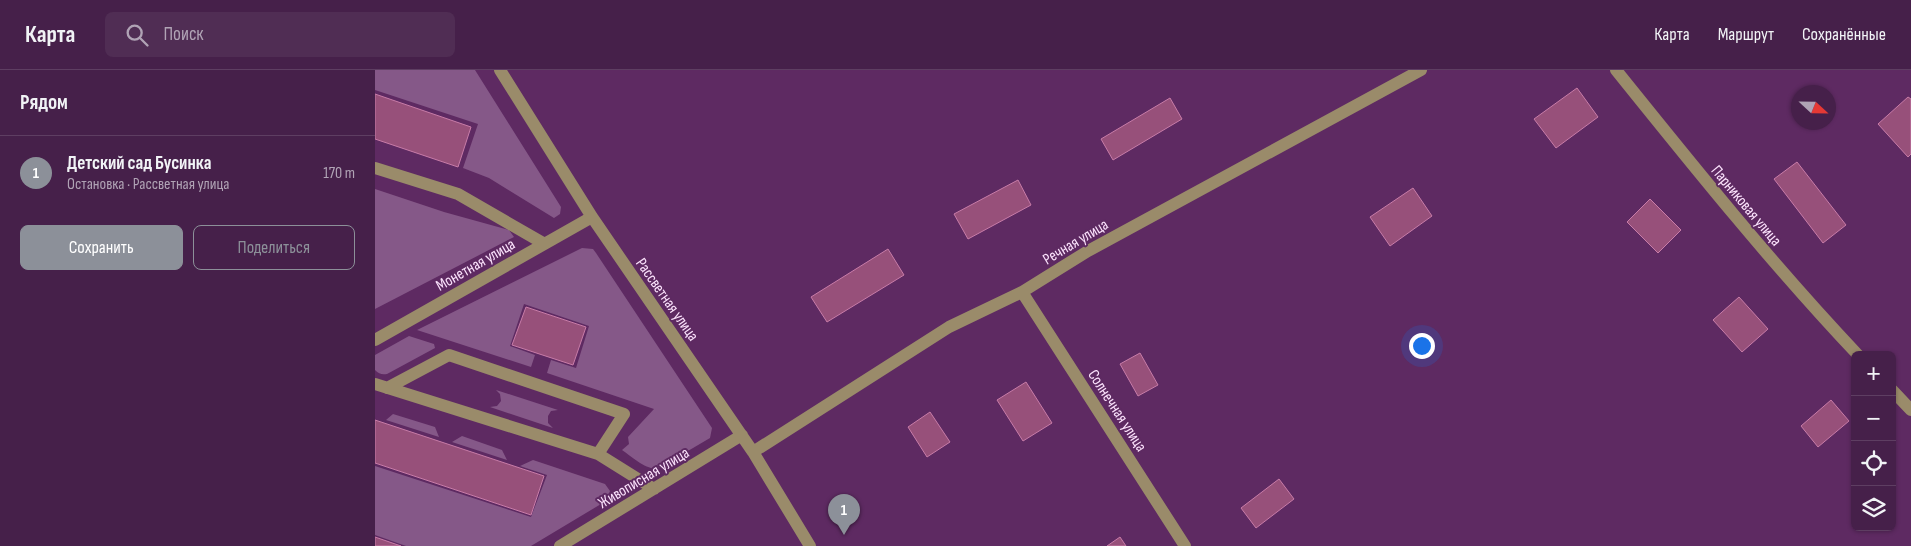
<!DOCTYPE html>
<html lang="ru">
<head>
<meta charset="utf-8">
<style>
  body { margin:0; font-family:"Sofia Sans Condensed",sans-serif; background:#502d54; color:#f1f3f6 }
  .controls { position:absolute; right:15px; bottom:15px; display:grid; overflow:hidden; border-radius:8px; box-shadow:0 1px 4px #0004 }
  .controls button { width:45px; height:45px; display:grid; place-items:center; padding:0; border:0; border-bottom:1px solid #5e3e62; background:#46204a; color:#f1f3f6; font:25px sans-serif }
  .compass { position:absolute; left:1416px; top:15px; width:45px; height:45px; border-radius:50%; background:#46204a; box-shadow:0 1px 4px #0004; rotate:112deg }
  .you { position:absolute; left:1046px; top:275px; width:18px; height:18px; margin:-12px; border:4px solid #fff; border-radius:50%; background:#1a73e8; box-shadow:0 0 0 8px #1a73e833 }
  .badge { display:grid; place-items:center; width:32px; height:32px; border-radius:50%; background:#8c9099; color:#fff; font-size:16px; font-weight:700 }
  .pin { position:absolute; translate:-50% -41px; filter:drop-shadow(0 1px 2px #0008) }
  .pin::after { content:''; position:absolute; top:26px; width:18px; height:15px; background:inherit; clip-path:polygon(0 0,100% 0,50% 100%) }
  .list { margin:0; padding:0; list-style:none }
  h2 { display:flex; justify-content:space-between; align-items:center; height:65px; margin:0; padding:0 20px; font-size:21px }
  h2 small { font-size:16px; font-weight:400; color:#b0a3b5 }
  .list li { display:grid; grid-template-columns:32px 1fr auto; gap:15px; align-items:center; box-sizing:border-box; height:75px; padding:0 20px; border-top:1px solid #5e3e62 }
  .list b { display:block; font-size:19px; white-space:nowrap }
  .list p { margin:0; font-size:16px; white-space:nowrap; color:#b0a3b5 }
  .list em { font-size:16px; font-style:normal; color:#b0a3b5 }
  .actions { display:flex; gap:10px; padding:15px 20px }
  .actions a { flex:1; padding:11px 0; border:1px solid #8c9099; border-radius:8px; text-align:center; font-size:18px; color:#8c9099 }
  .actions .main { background:#8c9099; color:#fff }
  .icon { flex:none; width:28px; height:28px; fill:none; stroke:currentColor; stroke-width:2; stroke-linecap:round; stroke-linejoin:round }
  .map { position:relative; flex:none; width:1536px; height:476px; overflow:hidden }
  header { display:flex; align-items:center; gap:30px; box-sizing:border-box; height:70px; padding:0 25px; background:#46204a; border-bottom:1px solid #5e3e62 }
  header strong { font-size:24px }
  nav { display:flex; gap:28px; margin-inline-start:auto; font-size:18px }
  .search { width:350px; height:45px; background:#502d54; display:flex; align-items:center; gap:12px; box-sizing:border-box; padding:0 18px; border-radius:8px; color:#b0a3b5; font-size:19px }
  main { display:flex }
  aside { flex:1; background:#46204a }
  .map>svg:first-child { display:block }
  .green { fill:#855888 }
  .building { fill:#97507a; stroke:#c87ca8 }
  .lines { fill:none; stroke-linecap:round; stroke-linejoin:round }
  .minor { stroke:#9a8b6a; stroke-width:12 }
  .labels { text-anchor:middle; stroke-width:4; stroke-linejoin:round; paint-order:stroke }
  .street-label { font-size:16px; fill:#fce3fd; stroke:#5e2a62 }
</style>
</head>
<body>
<header>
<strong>Карта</strong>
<div class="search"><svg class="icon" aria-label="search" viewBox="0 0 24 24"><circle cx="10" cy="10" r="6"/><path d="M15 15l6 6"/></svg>Поиск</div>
<nav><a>Карта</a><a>Маршрут</a><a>Сохранённые</a></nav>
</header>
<main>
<aside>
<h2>Рядом<small></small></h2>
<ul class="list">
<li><span class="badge">1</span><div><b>Детский сад Бусинка</b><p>Остановка · Рассветная улица</p></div><em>170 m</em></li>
</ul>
<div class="actions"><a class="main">Сохранить</a><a>Поделиться</a></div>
</aside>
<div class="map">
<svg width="1536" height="476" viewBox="0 0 1536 476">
  <rect width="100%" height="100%" fill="#5e2a62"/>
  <path class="green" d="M0,0H100L186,137L185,144L179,148L114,108L88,98L103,54L0,20Z
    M0,119L69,142L134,160L139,167L0,239Z
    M207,178L218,179L221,183L337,358L335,368L284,398C272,401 257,387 247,380L254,374L253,367L279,339L172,303L176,290L201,298L214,256L149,234L135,276L160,285L156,297L42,260Z
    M34,266L59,274L60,278L12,304C7,305 4,304 0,300V285Z
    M121,320L183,340L176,341L173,346V353L178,358L115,337L122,336L126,331L125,324Z
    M18,344L60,357L64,367L11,350Z
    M87,366L127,380L132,390L77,372Z
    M158,390L230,414L235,421L231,431L156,476H31L0,465V396L156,447L172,405L145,396Z"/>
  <path class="building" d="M1202,18L1223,47L1181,78L1159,49Z
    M0,24L96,57L83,97L0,69Z
    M1533,27L1536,29V84L1533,87L1503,54Z
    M795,28L807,49L738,90L726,69Z
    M1422,92L1471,155L1448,173L1399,109Z
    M643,110L656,135L593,169L579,144Z
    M1038,118L1057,146L1015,176L995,147Z
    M1275,129L1306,160L1283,183L1252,152Z
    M513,179L529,205L452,252L436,227Z
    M1364,227L1393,259L1367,282L1338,250Z
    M151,237L211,257L198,295L137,275Z
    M765,283L783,315L763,326L745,294Z
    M651,312L677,353L648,371L622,330Z
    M1456,330L1474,351L1443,377L1426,356Z
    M555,342L575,372L552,387L533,357Z
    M0,350L169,406L156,445L0,393Z
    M904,409L919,429L881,458L866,438Z
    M0,467L26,476H0Z
    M745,467L751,476H732Z"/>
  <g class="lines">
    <path class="minor" d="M125,0L217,147L378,382L435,476
      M1241,0C1319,97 1397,194 1483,285
      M0,98L83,124L168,173
      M647,222L810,476
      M0,270L217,147
      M0,314L223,384L279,419
      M12,318L74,285L249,344L223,384
      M1517,320L1536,340
      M378,382L574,257L647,222L713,181L1046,0
      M185,476L367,365"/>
  </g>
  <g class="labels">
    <g class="street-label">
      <text transform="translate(1372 135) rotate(50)" y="6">Парниковая улица</text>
      <text transform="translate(700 171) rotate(-31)" y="6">Речная улица</text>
      <text transform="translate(100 194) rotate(-30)" y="6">Монетная улица</text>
      <text transform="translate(293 229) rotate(55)" y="6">Рассветная улица</text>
      <text transform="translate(743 340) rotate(57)" y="6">Солнечная улица</text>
      <text transform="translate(268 407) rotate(-31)" y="6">Живописная улица</text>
    </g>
  </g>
</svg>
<div class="controls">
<button>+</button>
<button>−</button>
<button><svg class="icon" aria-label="locate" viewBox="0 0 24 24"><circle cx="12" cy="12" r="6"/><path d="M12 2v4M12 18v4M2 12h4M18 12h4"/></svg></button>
<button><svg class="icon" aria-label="layers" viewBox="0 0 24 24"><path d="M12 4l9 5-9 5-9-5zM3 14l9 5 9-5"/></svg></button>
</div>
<svg class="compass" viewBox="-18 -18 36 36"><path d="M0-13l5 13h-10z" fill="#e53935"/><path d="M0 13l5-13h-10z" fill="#b0a3b5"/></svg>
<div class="you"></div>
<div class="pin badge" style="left:469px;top:465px">1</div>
</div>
</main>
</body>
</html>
